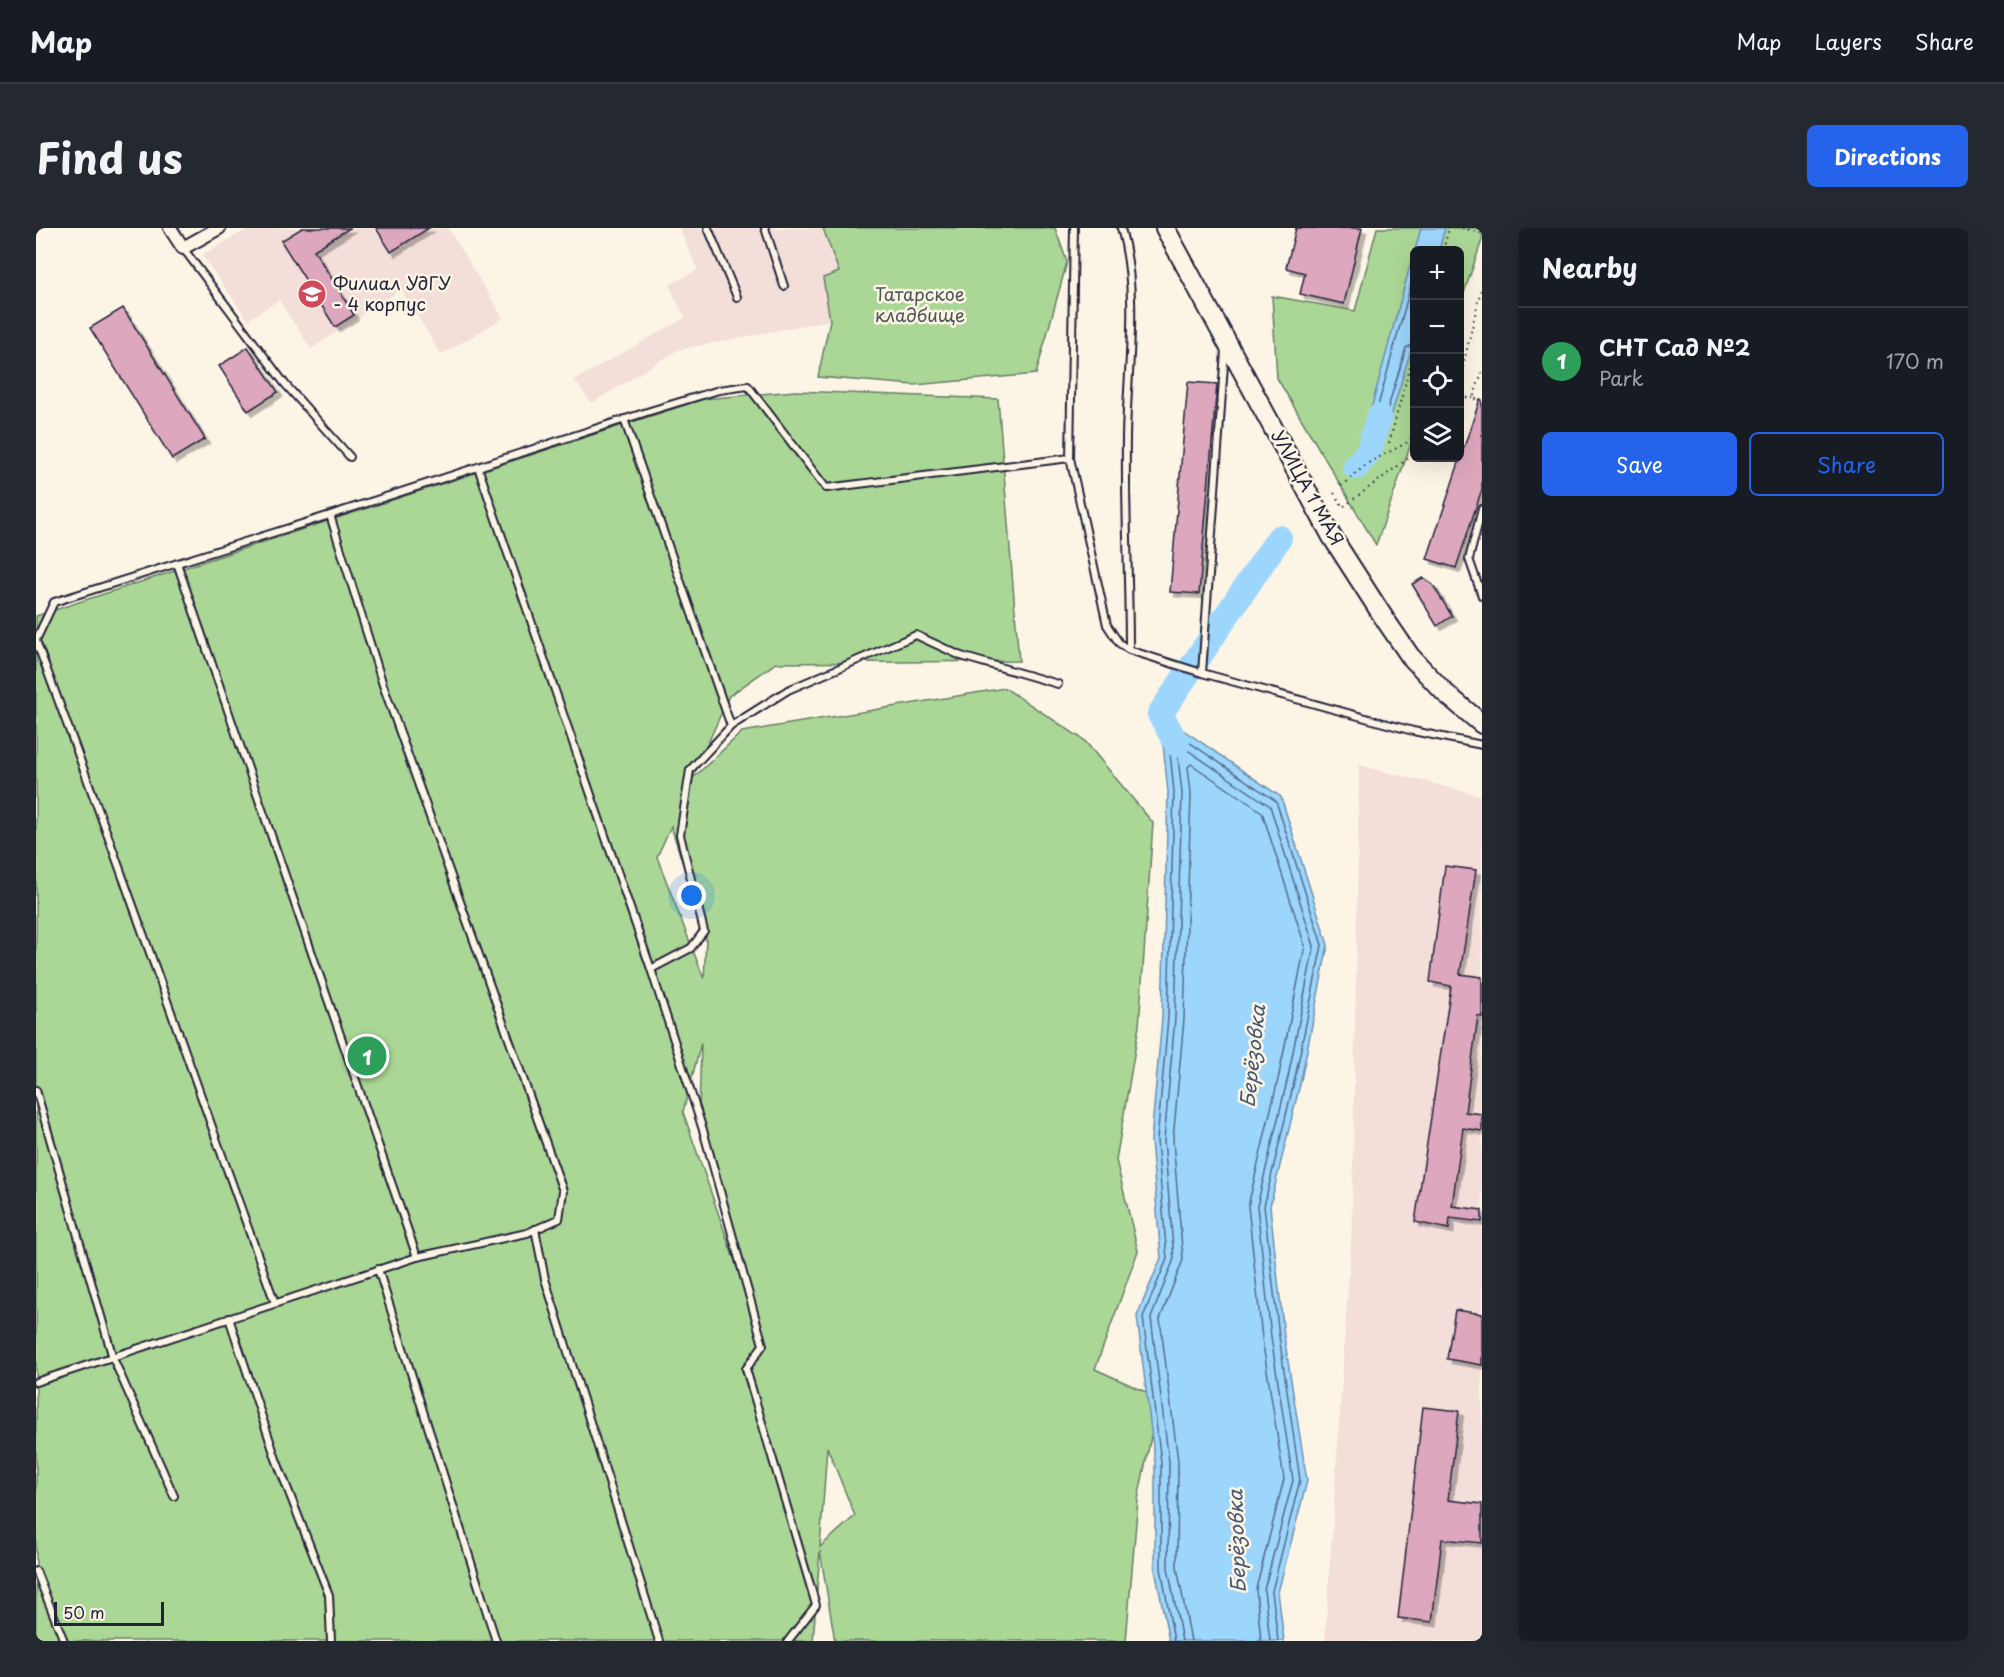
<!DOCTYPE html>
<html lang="en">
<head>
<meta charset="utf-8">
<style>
  body { margin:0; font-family:"Playpen Sans",sans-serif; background:#242831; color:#f1f3f6 }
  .controls { position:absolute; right:18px; top:18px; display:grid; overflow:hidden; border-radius:9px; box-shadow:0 6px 24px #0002 }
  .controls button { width:54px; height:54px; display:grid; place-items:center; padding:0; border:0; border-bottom:2px solid #363941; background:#171b24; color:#f1f3f6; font:30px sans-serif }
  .scale { position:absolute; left:18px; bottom:15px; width:110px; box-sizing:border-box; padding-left:6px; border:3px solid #22223b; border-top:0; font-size:16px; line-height:21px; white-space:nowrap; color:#22223b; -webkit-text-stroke:4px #fcf5e5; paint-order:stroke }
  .you { position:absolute; left:656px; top:668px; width:21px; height:21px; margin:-15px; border:4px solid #fff; border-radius:50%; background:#1a73e8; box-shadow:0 0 0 9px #1a73e833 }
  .badge { display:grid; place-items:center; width:39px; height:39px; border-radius:50%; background:#2563eb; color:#fff; font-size:20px; font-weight:700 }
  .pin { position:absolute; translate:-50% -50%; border:3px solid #fff; box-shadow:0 2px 6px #0006 }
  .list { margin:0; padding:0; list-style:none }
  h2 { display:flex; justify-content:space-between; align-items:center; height:78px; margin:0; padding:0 24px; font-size:26px }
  h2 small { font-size:20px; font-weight:400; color:#9ea1a6 }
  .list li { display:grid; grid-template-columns:39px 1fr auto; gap:18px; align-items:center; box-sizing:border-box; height:108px; padding:0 24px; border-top:2px solid #363941 }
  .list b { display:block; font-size:22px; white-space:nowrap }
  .list p { margin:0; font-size:20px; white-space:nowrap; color:#9ea1a6 }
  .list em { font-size:20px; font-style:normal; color:#9ea1a6 }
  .actions { display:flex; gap:12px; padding:18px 24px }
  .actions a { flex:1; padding:14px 0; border:2px solid #2563eb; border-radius:9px; text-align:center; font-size:21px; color:#2563eb }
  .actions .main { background:#2563eb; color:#fff }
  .icon { flex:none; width:33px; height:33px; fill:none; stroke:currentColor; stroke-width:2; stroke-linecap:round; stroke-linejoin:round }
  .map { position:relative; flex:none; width:1446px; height:1413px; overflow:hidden; border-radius:9px }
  header { display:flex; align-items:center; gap:36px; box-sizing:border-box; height:84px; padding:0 30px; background:#171b24; border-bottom:2px solid #363941 }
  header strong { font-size:28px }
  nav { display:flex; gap:33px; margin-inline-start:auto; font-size:21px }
  .intro { display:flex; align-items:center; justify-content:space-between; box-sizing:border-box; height:144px; padding:0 36px }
  h1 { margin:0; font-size:42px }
  .button { padding:15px 27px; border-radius:9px; background:#2563eb; color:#fff; font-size:21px; font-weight:700 }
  main { display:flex; gap:36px; padding:0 36px }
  aside { flex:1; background:#171b24; border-radius:9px; box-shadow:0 6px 24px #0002 }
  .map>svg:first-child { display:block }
  .built { fill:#f3ded9 }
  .green { fill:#abd796; stroke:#667c68; stroke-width:1.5; fill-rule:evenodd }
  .water { fill:#9dd6fd; stroke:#6c8eaf; stroke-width:1.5 }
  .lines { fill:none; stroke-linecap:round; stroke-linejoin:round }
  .shore { stroke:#536a89; stroke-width:1.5 }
  .river { stroke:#9dd6fd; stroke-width:26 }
  .building { fill:#dda7bd; stroke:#22223b; stroke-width:1.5; filter:url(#shadow) }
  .service-casing { stroke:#22223b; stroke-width:10 }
  .minor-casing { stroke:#22223b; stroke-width:16 }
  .secondary-casing { stroke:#22223b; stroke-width:22 }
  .path { stroke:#22223b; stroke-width:2; stroke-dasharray:1.5 4.5; stroke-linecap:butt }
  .service { stroke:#fcf5e5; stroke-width:6 }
  .minor { stroke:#fcf5e5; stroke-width:12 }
  .secondary { stroke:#fcf5e5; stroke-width:18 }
  .labels { text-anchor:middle; stroke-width:5; stroke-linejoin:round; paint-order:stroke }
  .poi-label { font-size:18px; fill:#22223b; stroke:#fcf5e5; text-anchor:start }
  .park-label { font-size:18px; fill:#4b5856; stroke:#fcf5e5 }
  .street-label { font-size:18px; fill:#22223b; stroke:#fcf5e5 }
  .water-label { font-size:20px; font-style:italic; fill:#475875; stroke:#fcf5e5 }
</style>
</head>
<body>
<header>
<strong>Map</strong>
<nav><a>Map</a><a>Layers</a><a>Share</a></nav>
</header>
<div class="intro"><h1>Find us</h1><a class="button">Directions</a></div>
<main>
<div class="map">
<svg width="1446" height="1413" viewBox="0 0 1446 1413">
  <defs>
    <filter id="shadow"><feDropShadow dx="4.5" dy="4.5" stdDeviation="0" flood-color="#0004"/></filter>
  </defs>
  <rect width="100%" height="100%" fill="#fcf5e5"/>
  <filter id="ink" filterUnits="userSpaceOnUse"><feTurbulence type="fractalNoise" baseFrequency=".0167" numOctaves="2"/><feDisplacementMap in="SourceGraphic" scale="12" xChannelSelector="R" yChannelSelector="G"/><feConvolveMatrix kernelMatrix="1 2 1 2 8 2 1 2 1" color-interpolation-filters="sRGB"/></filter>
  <g filter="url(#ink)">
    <path class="built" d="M213,0H412L467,90L405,127L365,61L275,121L243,72L212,92L166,27Z
      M643,0H787L803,44L787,50L794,92L642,122L556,175L538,152L649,90L633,57L662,42Z
      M1323,537L1446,568V1413H1289L1316,998Z"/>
    <path class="green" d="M787,0H1019L1031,34L1000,146L878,157L782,149L794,92L787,50L803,44Z
      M1341,0H1446V12L1424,77V22H1378V207L1340,317L1241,150L1236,68L1319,83Z
      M759,163L962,171L983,433L740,435L693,468L656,551L706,504L969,460L1048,512L1117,595L1103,798L1080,932L1102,1023L1059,1141L1123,1170L1102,1271L1090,1413H799L784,1323L777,1413H0V388L667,171ZM635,598L670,710L668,751L621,629ZM665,815L663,886L705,1051L647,884ZM791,1219L819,1288L784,1319Z"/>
    <path class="water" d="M1385,0H1409L1403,22H1379Z
      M1378,23V112L1344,225L1333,223L1326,214Z
      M1124,486L1245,569L1292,717L1265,852L1234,978L1248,1108L1271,1253L1242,1364L1248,1413H1133L1119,1341V1235L1101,1088L1125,1030L1115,912L1126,790L1132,564Z"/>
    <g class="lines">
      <path class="shore" d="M1378,46L1333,211L1337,217L1341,216L1370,120L1378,116
        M1138,1413L1125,1340V1234L1107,1089L1131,1031L1121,912L1132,790L1138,564L1132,505L1135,502L1240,573L1286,717L1259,850L1228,978L1243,1108L1264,1252L1236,1363L1242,1413
        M1146,1413L1132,1340L1133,1234L1115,1090L1138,1031L1128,912L1139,790L1146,565L1141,520L1144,517L1234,578L1278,718L1252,849L1221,978L1235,1109L1257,1252L1228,1362L1234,1413
        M1155,1413L1141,1339L1142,1233L1124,1091L1147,1032L1137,912L1148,791L1155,565L1152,539L1155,536L1226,584L1269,718L1243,847L1212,978L1226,1110L1248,1251L1220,1361L1225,1413"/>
      <path class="river" d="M1320,239L1333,223L1343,189
        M1141,516L1124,486L1243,310"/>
    </g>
    <path class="building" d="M266,0H314L278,22L318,87L299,99L245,13Z
      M340,0H393L355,24Z
      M1260,0H1326L1308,76L1264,66L1269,45L1250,40Z
      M87,80L169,211L136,231L54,100Z
      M212,119L242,164L212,183L183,138Z
      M1152,154L1181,156L1163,366L1134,364Z
      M1444,171L1446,172V261L1420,340L1391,331Z
      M1387,350L1397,357L1416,388L1401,398L1376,356Z
      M1409,638L1440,642L1424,746L1446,749V789L1442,788L1429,884L1446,886V903L1427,900L1416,978L1446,982V994L1414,990L1413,1001L1379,994L1415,758L1394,754Z
      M1419,1082L1446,1086V1137L1411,1131Z
      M1387,1179L1423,1183L1412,1272L1446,1276V1315L1406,1311L1396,1394L1362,1390Z"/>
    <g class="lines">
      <g class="service-casing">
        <path id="service" d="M672,0L701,69
          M729,0L748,58
          M1038,0L1034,230L1071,397L1083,415L1093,422L1166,445L1189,123
          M1085,0C1104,67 1091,141 1090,210C1089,281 1093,351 1093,422
          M147,20L249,156L314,229
          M588,191L695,498L654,542L644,607L668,703L655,720L615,741L667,902L727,1117L710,1141L780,1377L752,1413
          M442,239L615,741
          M1446,281L1433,331L1446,368
          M294,287L614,183L683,162L712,158L790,260L1034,230
          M141,335L381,1029
          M0,412L18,374L294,287L347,457L527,963L523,991L491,1005L381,1029L0,1154
          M0,413C83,632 159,854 239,1075
          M1166,445L1377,503L1446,517
          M695,498L752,462L880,407L925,428L1022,456
          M0,862L77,1130L138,1268
          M499,1001L509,1051L623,1413
          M342,1041L460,1413
          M193,1090L240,1231L293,1367L295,1413
          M0,1343L28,1413"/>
      </g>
      <g class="minor-casing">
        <path id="minor" d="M134,0L147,20L183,0"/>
      </g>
      <g class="secondary-casing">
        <path id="secondary" d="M1129,0L1296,309L1348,390L1374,428L1408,464L1446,496"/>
      </g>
      <path class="path" d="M1426,0L1446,5
        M1407,22L1413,0
        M1446,144L1437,170L1446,173
        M1378,149L1376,133L1378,150
        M1424,151L1446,57
        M1424,169L1437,170
        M1353,215L1378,124
        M1305,258L1332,235L1372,214L1378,207
        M1298,265L1307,279L1378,226"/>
      <use href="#service" class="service"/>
      <use href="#minor" class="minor"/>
      <use href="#secondary" class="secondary"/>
    </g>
  </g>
  <defs>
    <g id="university-disc" transform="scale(1.5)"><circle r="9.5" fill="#d1495b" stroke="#fcf5e5"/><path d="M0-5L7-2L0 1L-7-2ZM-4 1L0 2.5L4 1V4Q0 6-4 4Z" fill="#fff"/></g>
  </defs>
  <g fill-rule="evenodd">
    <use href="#university-disc" x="276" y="66"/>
  </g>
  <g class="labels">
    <g class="poi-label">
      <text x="297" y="62">Филиал УдГУ<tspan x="297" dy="21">- 4 корпус</tspan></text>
    </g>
    <g class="park-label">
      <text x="884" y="73">Татарское<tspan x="884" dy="21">кладбище</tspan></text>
    </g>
    <g class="street-label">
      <text transform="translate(1271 260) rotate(61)" y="6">УЛИЦА 1 МАЯ</text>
    </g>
    <g class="water-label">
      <text transform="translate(1217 828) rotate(-84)" y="7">Берёзовка</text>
      <text transform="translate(1201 1313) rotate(-92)" y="7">Берёзовка</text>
    </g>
  </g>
</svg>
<div class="controls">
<button>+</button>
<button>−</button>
<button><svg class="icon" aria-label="locate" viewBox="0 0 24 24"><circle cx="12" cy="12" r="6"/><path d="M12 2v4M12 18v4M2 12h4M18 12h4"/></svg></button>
<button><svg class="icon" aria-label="layers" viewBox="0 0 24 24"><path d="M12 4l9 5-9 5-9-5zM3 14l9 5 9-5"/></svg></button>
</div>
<div class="scale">50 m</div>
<div class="you"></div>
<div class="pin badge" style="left:331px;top:828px;background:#2e9e5b">1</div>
</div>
<aside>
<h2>Nearby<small></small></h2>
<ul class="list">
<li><span class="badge" style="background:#2e9e5b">1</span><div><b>СНТ Сад №2</b><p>Park</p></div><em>170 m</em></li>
</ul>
<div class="actions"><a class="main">Save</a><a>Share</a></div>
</aside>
</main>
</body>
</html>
